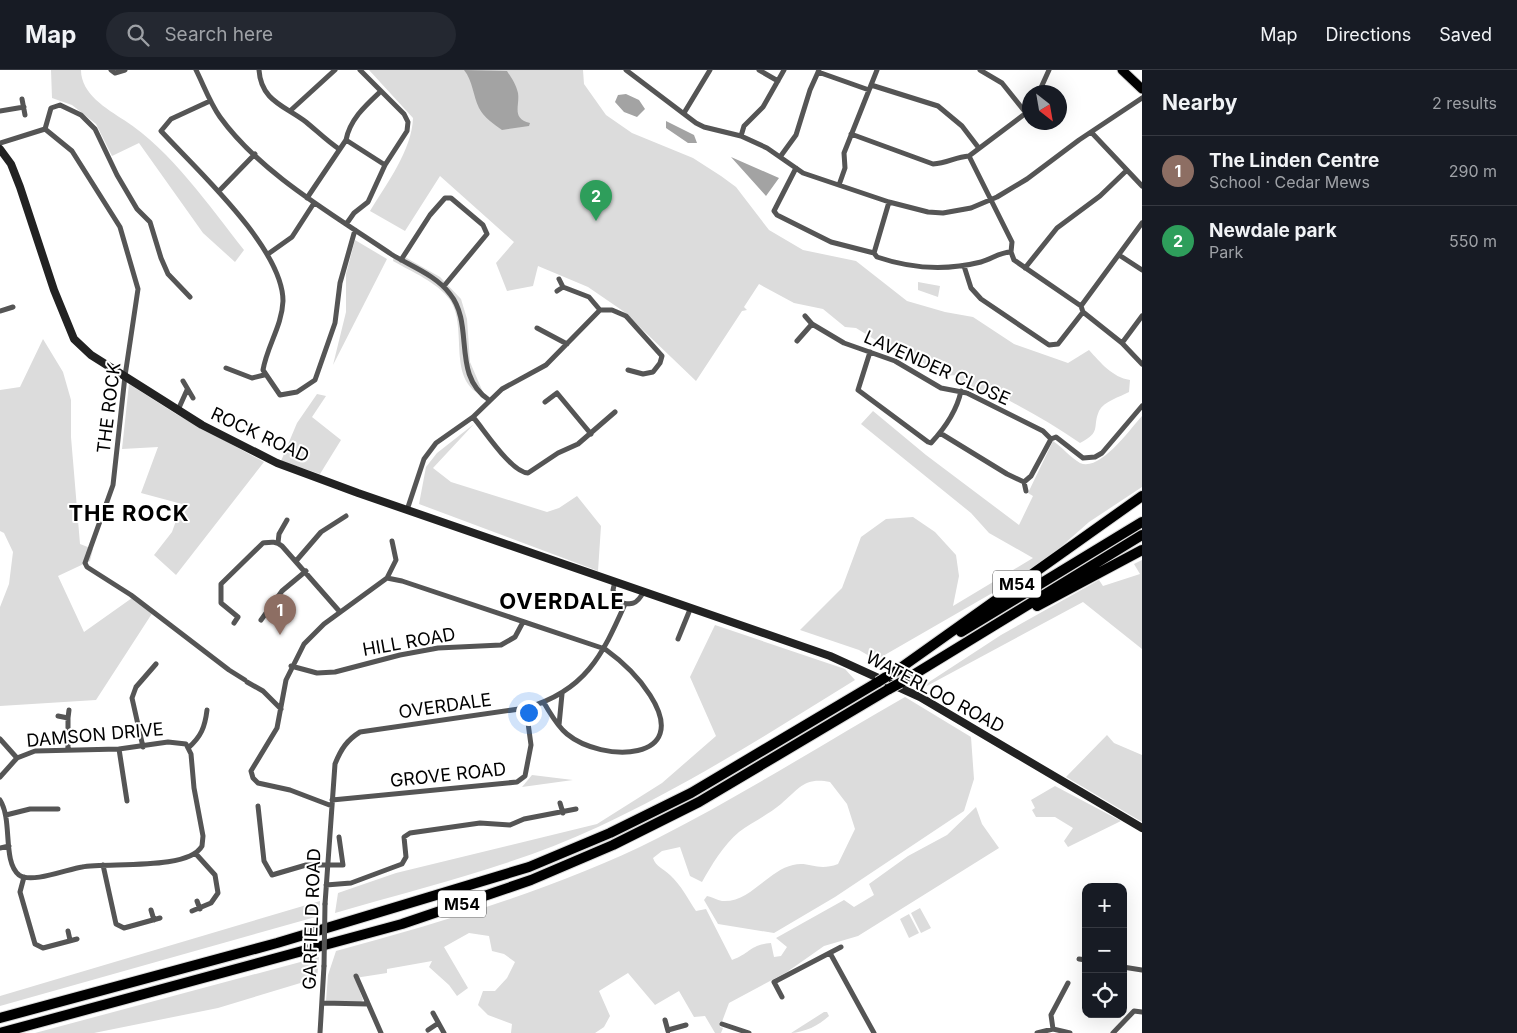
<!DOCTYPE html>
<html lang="en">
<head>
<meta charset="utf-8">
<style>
  body { margin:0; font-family:Inter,sans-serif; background:#242831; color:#f1f3f6 }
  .controls { position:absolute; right:15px; bottom:15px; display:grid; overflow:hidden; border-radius:10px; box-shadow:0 5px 20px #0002 }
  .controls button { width:45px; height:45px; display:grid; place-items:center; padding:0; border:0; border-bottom:1px solid #363941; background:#171b24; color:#f1f3f6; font:25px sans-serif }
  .compass { position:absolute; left:1022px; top:15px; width:45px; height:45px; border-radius:50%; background:#171b24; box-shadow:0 5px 20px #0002; rotate:149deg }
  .you { position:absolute; left:528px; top:642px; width:18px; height:18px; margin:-12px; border:4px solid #fff; border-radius:50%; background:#1a73e8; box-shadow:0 0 0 8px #1a73e833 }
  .badge { display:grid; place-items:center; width:32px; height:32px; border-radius:50%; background:#858687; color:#fff; font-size:16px; font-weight:700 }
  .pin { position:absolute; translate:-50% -41px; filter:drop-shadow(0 1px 2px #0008) }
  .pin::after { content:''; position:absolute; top:26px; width:18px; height:15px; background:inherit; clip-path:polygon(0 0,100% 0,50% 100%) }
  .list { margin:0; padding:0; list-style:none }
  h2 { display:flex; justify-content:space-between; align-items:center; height:65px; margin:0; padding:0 20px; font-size:21px }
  h2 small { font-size:16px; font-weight:400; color:#9ea1a6 }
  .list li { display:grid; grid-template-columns:32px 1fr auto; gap:15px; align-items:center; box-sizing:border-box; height:70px; padding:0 20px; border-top:1px solid #363941 }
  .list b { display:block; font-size:19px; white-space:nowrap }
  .list p { margin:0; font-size:16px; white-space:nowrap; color:#9ea1a6 }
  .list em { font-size:16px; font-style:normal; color:#9ea1a6 }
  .icon { flex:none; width:28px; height:28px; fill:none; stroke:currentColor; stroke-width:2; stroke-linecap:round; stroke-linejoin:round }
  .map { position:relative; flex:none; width:1142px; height:963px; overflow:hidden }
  header { display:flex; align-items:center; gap:30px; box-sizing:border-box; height:70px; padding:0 25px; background:#171b24; border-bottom:1px solid #363941 }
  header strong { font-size:24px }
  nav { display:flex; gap:28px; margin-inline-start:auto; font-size:18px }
  .search { width:350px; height:45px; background:#242831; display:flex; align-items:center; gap:12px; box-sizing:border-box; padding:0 18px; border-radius:28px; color:#9ea1a6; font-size:19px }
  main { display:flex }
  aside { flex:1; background:#171b24 }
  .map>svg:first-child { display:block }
  .green { fill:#dcdcdc }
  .water { fill:#a3a3a3 }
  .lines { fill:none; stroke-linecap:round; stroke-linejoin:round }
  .primary-casing { stroke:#dbdbdb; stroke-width:11 }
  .highway-casing { stroke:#dbdbdb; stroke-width:12 }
  .street { stroke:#555; stroke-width:5 }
  .secondary { stroke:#222; stroke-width:8 }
  .primary { stroke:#000; stroke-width:9 }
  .highway { stroke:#000; stroke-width:10 }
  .highway-bridge-casing { stroke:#dbdbdb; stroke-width:12; stroke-linecap:butt }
  .street-bridge { stroke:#555; stroke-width:5 }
  .highway-bridge { stroke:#000; stroke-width:10 }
  .labels { text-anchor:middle; stroke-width:4; stroke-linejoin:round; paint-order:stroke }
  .shield { fill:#fff; stroke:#4c4c4c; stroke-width:1 }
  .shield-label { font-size:16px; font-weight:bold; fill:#000 }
  .street-label { font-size:18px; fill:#000; stroke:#fff }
  .district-label { font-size:22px; font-weight:bold; letter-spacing:1px; fill:#000; stroke:#fff }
</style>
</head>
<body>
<header>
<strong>Map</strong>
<div class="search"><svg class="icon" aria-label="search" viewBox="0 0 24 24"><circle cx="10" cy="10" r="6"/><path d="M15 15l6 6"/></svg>Search here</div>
<nav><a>Map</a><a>Directions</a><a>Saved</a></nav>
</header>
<main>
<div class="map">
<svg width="1142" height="963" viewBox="0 0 1142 963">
  <rect width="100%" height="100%" fill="#fff"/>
  <path class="green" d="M51,0H81C81,24 107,39 124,50C171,80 210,137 244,180L235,192L203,163L139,73L112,86L96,54L72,35L52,28Z
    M369,0H583L584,14L606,45L632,63L693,88L721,106L736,117L769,160L803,180L856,191L907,231L945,242L973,247L1014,274L1068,293L1089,280C1101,293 1112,307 1130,310L1129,322C1120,327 1104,331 1099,341C1092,357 1102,362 1080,373C1057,357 1034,344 1010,331C1004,328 999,324 992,322C976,317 967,327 958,305L942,306L915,287L895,282L856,258L845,257L823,239L794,233L759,214L744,237L747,240L742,241L696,311L623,241L588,217L538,196L533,216L507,221L496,193L514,172L440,106L405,161L370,141C387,113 412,80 413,48Z
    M355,170L387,189L333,295L346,242V204Z
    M394,186L401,189L403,186L440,207L461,229L467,249L470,292L485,327C445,311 469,259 450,230C437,212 412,202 393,191Z
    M918,212L940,216L938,227L918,220Z
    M43,269L63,302L71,330V367L80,474L93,479L90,491L58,506L84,562L132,528L153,542L96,630L0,636V537L9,514L13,482L4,463L0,461V320L20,317Z
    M129,314L176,344L264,392L176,505L154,485L172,462L182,434L141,423L158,377L122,379Z
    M317,324L326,326L312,347L341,370L320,404L281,391L297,353Z
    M873,341L926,385L1019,455L1033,426L1028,423L1053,371C1062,377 1071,388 1080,393C1100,402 1130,359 1142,346V417L1089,452L1054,483L1001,518L876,590L859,580L800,560L842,518L861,467L886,449L913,447L935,462L956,485L959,506L953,536L1033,488L989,463L971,443L861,354Z
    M474,354L433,398L451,412L547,442L559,438L577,426L601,456L598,501L419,434L426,397L437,383Z
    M1142,490V579L1083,532L925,617L926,614L1001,565L1099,510L1103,516L1140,504L1134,494Z
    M715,555L845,599L855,610C771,662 688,715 598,757C515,796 423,817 335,843L338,823L396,803L597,754L662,713L716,666L690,607Z
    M905,627L971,667L974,709L964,741L835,827L774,863L718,854L704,830L707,826C712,827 717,830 722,831C750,833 767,801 793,795C810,791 817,802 838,794L855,759L847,734L830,712C804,707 799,719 781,734C768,745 752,752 739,762C724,774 711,796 702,812L690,806L680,777L662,781L653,788C656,797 663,798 670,805C681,815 688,829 696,841L706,839L732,890C751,883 749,875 771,873L774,887L781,886L787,877L776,868L844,830L854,837L874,825L869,814L908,786L947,765L976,737L982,754L999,778L858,866L824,876L787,902L729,933L720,957L723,958L721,963H715L705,946L694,947L679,921L655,935L628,903L599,921L610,946L604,957L595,963H511L512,954L488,945L478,935L483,921H495L507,908L515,892L504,884L492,881L489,866L469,863L444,877L468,918L457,926L449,915L429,897L432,891L387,899V903L355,908L363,930L361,932L326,931L328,905L336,881C445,851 557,819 658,768C742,725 823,674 905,627Z
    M1107,665L1114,673L1142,685V752L1066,707Z
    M532,705L573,710L522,717Z
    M1055,716L1121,751L1068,777L1064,771L1073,758L1055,747H1036L1032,740L1035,738L1031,730Z
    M320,831L319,846L0,936V926Z
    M920,838L931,858L921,863L911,843Z
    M909,844L919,863L909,868L900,849Z
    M319,887L317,908L218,938L94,963H35Z
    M824,942H827L829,946C818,956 805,962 791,963Z"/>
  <path class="water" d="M464,0L507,1C512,9 516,14 518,23C520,36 511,48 530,53L529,56L502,60C494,54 484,48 479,38C473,26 473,11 464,0Z
    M626,24L639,30L645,39L637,47L624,42L615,32L618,25Z
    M666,51L694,65L697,73H688L666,58Z
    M731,87L779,108L766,126Z"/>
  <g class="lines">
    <g class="primary-casing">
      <path id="primary" d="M1122,0L1142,19"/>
    </g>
    <g class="highway-casing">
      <path id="highway" d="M1037,536L1142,480
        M961,562L1142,452
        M892,604L1142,426
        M900,613L1142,465
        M0,948L277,873L529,797L610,763L691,723L878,612
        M0,963L402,854L531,810L613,775L699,732L889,619"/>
    </g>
    <path class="street" d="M111,0L115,3L125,0
      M196,0C204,16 210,33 220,47C261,104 334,145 391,184C410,196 436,205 450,224C475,255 451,305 489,330
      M259,0C261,31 285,36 306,52C317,61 327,71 339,79
      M626,0L696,53L704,57L741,66L767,78L803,103L889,132L928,142L943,143L971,138L997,127L1027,109L1079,70L1142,28
      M759,0L778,11
      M980,0L1002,13L1026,43
      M818,2L869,20
      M871,15L938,36L962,56L978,77
      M1039,22L1049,0
      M22,29L25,45
      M210,31L171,49L161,61C196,99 283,178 283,231C282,256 267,276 263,300L280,325L297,322L315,310L335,253L340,213L355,160
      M0,41L24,37
      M290,41L335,0
      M684,43L710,0
      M45,59L51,38L60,35L81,45L95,59L117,105L137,139L150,152L161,188L168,204L190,227
      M1092,63L1142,116
      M851,64L933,94C948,93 955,87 969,86L1030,40
      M741,66L744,56L763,37L784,0
      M346,70L385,95
      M0,73L45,59L72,81L120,157L138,219L125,306L113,415L85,493L87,497L131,525L229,600L245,610
      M969,86L1012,172L1011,182L1014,190L1081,236L1083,242L1122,273L1142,294
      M780,87L796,65L810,20L819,0
      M796,98L774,141L777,145L831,172L874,183L877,187C912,199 945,201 981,192C992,189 1000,182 1011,182
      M839,115L845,98L844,83L877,0
      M219,121L255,84
      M307,128L346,70C350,49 366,35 381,21
      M347,153L354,143L368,132L385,95L407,61L408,52L404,44L360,0
      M874,183L889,132
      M268,184L292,167L314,133
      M1119,185L1142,200
      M401,190L430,145L445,128H451L483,155L487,164L444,216
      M964,196L971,218L981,229L1049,275L1058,274L1083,242
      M1025,198L1057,158L1100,126L1126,101
      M563,217L589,227L600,240
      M557,221L563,217L559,209
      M1081,236L1142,153
      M0,241L13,237
      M805,246L812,254L844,273L895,291L941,318L967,323L1043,361L1051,369
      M537,258L567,274
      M797,271L812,254
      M1122,273L1142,246
      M870,282L858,320L928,372L931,373C944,359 957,340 961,321
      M226,298L252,308L264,305
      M183,311L193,328
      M545,332L557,323L591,364
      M178,340L187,320
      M473,347C485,361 511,402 528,403L558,383L578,374L615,342
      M940,363L1007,404L1024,412L1031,406L1051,369
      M1051,369L1056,367L1083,388L1095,387L1102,383L1142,336
      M1024,412L1026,421
      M407,440L424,389L436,373L473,347L502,319L546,295L600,240H612L626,246L662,286L660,293L653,302L643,304L628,300
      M278,473L279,464L287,450
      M296,491L321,462L346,446
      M387,508L402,511L605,579C623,592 638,606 650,625C693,692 602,693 567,664C557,656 551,644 544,633
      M387,508L396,490L392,471
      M615,511L613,520L617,531C631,536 637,535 644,521
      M261,550L282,521L306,501
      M234,553L238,547L221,533V514L263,473C271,472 276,471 282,476L340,542
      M678,569L691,537
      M291,596L317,603L335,602L400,585L438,578L501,575L515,567L523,552
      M247,612L263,621L281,639
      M58,646L68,648L69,640
      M559,655L562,624
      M0,669L17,688
      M143,677L132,628L136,617L156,594
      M188,678C201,667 205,657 207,640
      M68,679V648
      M119,679L127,731
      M0,707L17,688L35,681L119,679L168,672L186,674L191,684L194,718L203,766L202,776C188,801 108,792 82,797C68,799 31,814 19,805C2,791 13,750 0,730
      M332,730L517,712L525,706L531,675L526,638
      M560,733L563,743
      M258,736L264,791L272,805L306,795H343L339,767
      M332,736L290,720L258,713L253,708L251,701L277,658L286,610L304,574L324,554L387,508
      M6,745L30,739H58
      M0,778L9,776
      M103,795L116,854L124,858L160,848
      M24,807L20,822L35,874L43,878L77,869
      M326,815L351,813L402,794L406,787L404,767L410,763L480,753L510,755L524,749L576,739
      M197,831L200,839
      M325,834L335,694C341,679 347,670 360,662L526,638C585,621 602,586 625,534
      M151,840L154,850
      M192,841L211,833L218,823L215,805L196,784
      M68,861L70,870
      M830,883L874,963
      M1079,889L1086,890
      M1123,897L1142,900
      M356,906L381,963
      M782,927L774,912L841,877
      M323,933L368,934
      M433,943L444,963
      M665,950L668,961
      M722,954L749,963
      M1053,959L1051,945L1068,913
      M428,960L437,954
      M668,960L686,955
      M320,963L324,896
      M1037,963L1053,959L1070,963
      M1113,963L1134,941L1142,942"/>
    <path class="secondary" d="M0,79L11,94L20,117L54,220L74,269L91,285L202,355L277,393L358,423L830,586L920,627L1142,758"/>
    <use href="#primary" class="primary"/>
    <use href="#highway" class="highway"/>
    <g class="highway-bridge-casing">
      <path id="highway-bridge" d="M878,612L886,607
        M889,619L900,613"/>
    </g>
    <path class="street-bridge" d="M324,896L325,834"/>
    <use href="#highway-bridge" class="highway-bridge"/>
  </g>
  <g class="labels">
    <g class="shield">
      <rect x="993" y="500.5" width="48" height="27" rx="4"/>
      <rect x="438" y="820.5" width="48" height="27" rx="4"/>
    </g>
    <g class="shield-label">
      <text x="1017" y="520">M54</text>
      <text x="462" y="840">M54</text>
    </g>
    <g class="street-label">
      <text transform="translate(937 298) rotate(24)" y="6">LAVENDER CLOSE</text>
      <text transform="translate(109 338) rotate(-83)" y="6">THE ROCK</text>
      <text transform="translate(260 365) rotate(25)" y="6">ROCK ROAD</text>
      <text transform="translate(409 572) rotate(-10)" y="6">HILL ROAD</text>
      <text transform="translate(935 622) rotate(28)" y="6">WATERLOO ROAD</text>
      <text transform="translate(445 636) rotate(-8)" y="6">OVERDALE</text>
      <text transform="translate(95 665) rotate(-5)" y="6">DAMSON DRIVE</text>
      <text transform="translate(448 705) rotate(-6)" y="6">GROVE ROAD</text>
      <text transform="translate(312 849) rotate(-88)" y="6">GARFIELD ROAD</text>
    </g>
    <g class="district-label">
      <text x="129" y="451">THE ROCK</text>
      <text x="562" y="539">OVERDALE</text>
    </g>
  </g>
</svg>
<div class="controls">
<button>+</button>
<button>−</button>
<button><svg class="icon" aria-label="locate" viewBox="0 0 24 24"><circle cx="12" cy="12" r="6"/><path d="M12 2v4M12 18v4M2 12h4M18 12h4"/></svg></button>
</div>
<svg class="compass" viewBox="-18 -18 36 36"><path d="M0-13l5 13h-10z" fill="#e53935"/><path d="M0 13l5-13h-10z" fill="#9ea1a6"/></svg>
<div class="you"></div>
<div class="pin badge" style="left:280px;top:565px;background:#8d6e63">1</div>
<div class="pin badge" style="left:596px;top:151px;background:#2e9e5b">2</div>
</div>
<aside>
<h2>Nearby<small>2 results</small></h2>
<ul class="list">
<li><span class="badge" style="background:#8d6e63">1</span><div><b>The Linden Centre</b><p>School · Cedar Mews</p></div><em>290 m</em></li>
<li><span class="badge" style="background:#2e9e5b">2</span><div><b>Newdale park</b><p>Park</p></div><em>550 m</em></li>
</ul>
</aside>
</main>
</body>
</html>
